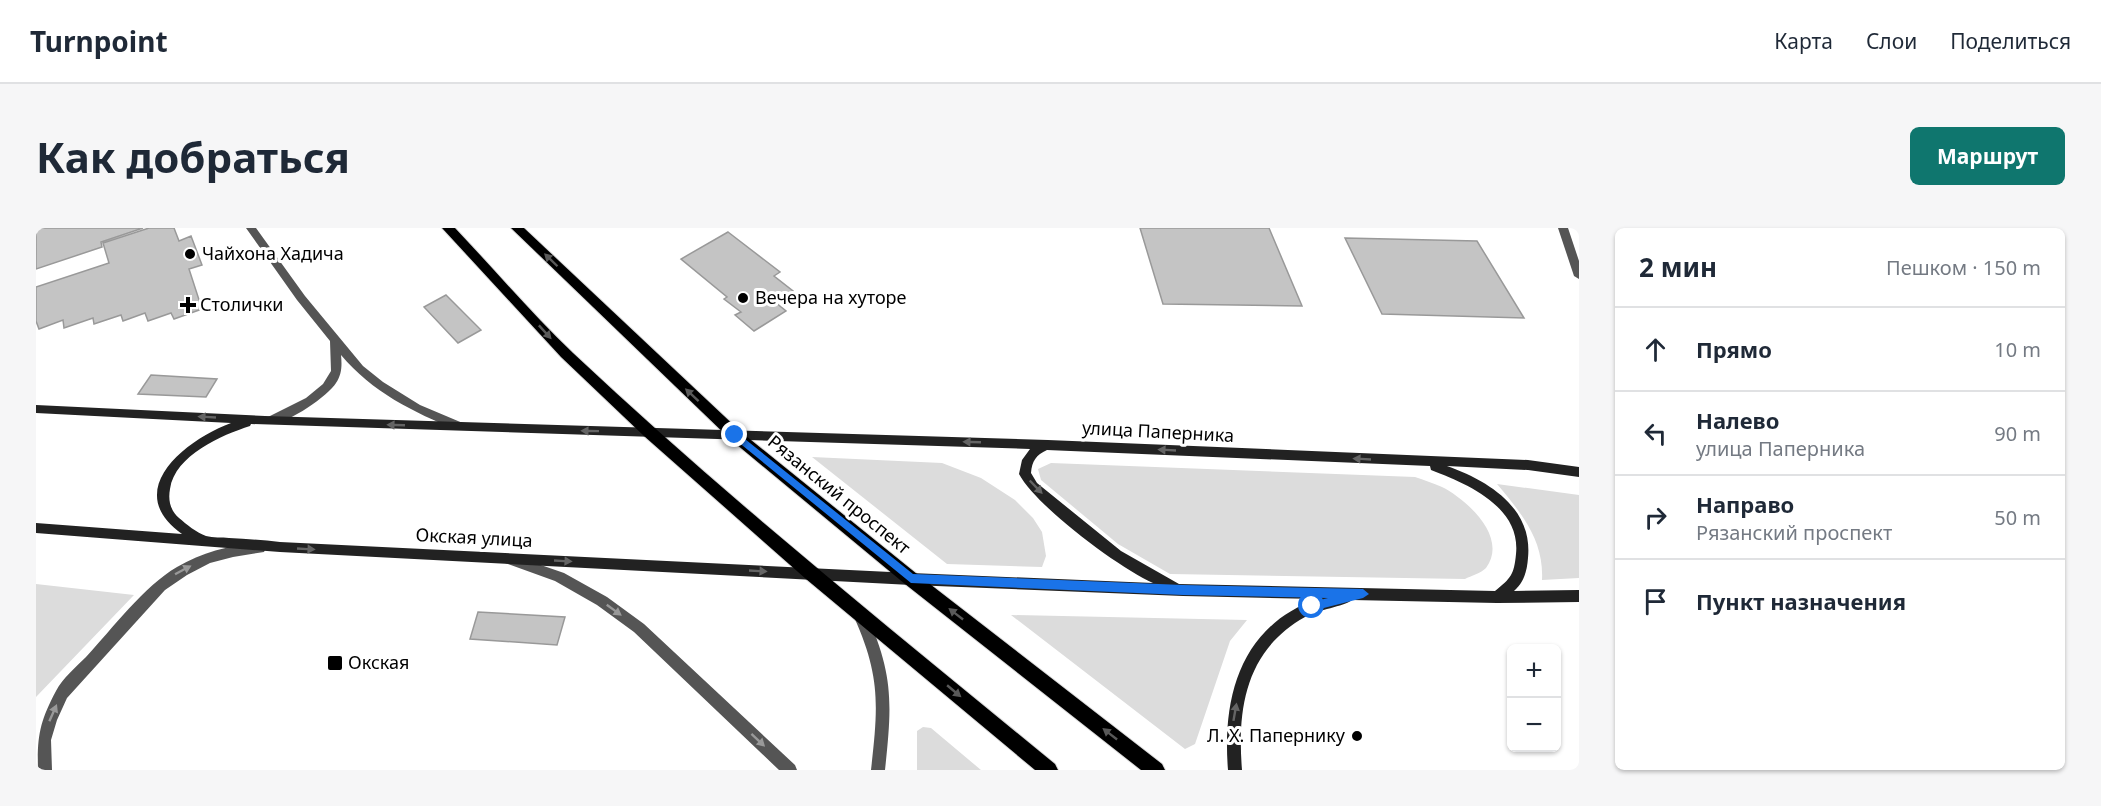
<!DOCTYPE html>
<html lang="ru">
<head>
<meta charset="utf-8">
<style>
  body { margin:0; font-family:"Noto Sans",sans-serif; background:#f6f6f7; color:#1f2937 }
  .controls { position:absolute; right:18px; bottom:18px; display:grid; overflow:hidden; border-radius:9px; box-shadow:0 2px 4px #0004 }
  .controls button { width:54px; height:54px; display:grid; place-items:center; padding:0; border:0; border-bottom:2px solid #e0e1e3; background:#fff; color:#1f2937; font:30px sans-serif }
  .stop { position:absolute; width:18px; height:18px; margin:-14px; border:4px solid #1a73e8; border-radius:50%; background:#fff }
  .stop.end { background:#1a73e8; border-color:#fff; box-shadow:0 2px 6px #0008 }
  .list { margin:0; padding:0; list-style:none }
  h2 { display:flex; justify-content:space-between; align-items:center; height:78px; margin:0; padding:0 24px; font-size:26px }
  h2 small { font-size:20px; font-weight:400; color:#747a83 }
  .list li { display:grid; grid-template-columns:39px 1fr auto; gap:18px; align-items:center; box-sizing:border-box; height:84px; padding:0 24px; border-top:2px solid #e0e1e3 }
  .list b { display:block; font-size:22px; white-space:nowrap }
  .list p { margin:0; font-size:20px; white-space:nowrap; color:#747a83 }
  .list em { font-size:20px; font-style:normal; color:#747a83 }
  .icon { flex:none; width:33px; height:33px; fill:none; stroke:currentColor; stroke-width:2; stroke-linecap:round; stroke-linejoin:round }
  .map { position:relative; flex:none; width:1543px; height:542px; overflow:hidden; border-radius:9px }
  header { display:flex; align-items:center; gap:36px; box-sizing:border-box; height:84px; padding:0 30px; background:#fff; border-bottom:2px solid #e0e1e3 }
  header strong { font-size:28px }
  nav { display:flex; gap:33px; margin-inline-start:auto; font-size:21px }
  .intro { display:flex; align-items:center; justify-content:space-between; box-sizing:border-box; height:144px; padding:0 36px }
  h1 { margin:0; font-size:42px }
  .button { padding:15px 27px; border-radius:9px; background:#0f766e; color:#fff; font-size:21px; font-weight:700 }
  main { display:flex; gap:36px; padding:0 36px }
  aside { flex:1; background:#fff; border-radius:9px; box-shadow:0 2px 4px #0004 }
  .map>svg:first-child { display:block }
  .green { fill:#dcdcdc }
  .building { fill:#c4c4c4; stroke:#999; stroke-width:1.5 }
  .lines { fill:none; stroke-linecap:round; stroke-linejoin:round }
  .primary-casing { stroke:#dbdbdb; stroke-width:2 }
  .service { fill:#555; fill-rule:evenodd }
  .minor { fill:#555; fill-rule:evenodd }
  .tertiary { fill:#555; fill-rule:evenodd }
  .secondary { fill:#222; fill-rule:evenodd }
  .primary { fill:#000; fill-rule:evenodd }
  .oneway { fill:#595959 }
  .oneway2 { fill:#646464 }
  .oneway3 { fill:#999 }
  .route { fill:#1a73e8 }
  .poi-dot { fill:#000; stroke:#fff; stroke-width:2 }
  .labels { text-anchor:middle; stroke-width:6; stroke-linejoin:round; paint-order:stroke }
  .poi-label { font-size:18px; fill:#000; stroke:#fff; text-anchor:start }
  .street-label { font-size:18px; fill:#000; stroke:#fff }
</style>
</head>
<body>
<header>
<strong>Turnpoint</strong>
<nav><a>Карта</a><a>Слои</a><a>Поделиться</a></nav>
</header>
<div class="intro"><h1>Как добраться</h1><a class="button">Маршрут</a></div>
<main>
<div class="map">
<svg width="1543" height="542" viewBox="0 0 1543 542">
  <rect width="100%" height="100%" fill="#fff"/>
  <path class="green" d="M776,229L906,235L945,250L979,272L997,290L1006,304L1010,328L1006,339L911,336Z
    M1015,235L1379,249C1388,252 1397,255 1406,259C1430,271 1473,309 1450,340C1445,345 1435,348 1429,351L1134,346L1082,316L1005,252L1002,241Z
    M1461,256L1543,267V350L1506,352C1508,312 1486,286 1461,256Z
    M0,356L98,367L0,469Z
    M975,387L1211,392L1194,413L1159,516L1149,521Z
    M887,499L895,500L945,542H881V503Z"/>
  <path class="building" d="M0,0H107L65,14L66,19L0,41Z
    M113,0H138L143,13L155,8L166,37L153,41L166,81L138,91L135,85L112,93L109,85L87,93L85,87L58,96L57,90L28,100L27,92L3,101L0,93V59L73,35L67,15Z
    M1104,0H1233L1266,78L1127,76Z
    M692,4L744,44L738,48L757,63L739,74L750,83L718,103L699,87L705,84L688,71L691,69L645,31Z
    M1309,10L1441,13L1488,90L1346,86Z
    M410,67L445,102L422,115L388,79Z
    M115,147L181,151L170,169L102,166Z
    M442,384L529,389L521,417L434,411Z"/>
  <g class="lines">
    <g class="primary-casing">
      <path id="primary" d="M406,0H419C458,41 496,86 537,125C691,270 856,402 1019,536L1022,542H999L770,351L608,208L525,129Z
        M475,0H488L704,203L881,346L1126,536L1129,542H1105L869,356L694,211Z"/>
    </g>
    <path class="service" d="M1522,0H1532L1543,33V51L1538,48Z"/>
    <path class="minor" d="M210,0H220L269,68L327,138L347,154L384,177L429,196L431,199L429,202H421C377,184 336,164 305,127C306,137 306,146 300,155C292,168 248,199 232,195L230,192L232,189L270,170L287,156L295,143L294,113L261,72Z
      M473,326L528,345L571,369L608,396L759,537L761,542H743L598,404L561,377L519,353L469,335L467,331L469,327Z
      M825,383L830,385C858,447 856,476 849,542H835C842,479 845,449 818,389L820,385Z"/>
    <path class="tertiary" d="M224,315L228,316L230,320L228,324L197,329L174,335L151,347L129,362L31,470L21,492L15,512L16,542H2C1,508 4,493 20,463C26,451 40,439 50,429C77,400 108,358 141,339C167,324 195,317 224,315Z"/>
    <path class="secondary" d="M0,177L229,188L1012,212L1492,232L1543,239V249L1492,242L1411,238C1453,253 1497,280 1492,330C1491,343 1488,354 1478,363L1543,362V374L1461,375L1316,372C1307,379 1283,381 1269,389C1210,422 1201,480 1206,542H1192C1186,468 1205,398 1281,371L1147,368L875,357L244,324L0,305V295L146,306C85,263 149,212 195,195L0,185ZM215,196L994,221L986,232L983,246C1000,278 1083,340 1117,355L875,345L244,314C227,312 210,311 193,310C186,309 177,310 170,308C161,305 150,296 143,290C134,282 132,272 134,261C139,227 186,207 214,198ZM1011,222L1394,238L1395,242C1432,256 1485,279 1480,326C1478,347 1475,350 1459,363L1143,356L1085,323L1001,255L995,245C996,233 1000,227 1011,222Z"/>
    <use href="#primary" class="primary"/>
  </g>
  <defs><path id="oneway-solid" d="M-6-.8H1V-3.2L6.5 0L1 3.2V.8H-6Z" transform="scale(1.5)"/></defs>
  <g class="oneway">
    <use href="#oneway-solid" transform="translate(515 32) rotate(-136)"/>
    <use href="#oneway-solid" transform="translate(509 104) rotate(47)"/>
    <use href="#oneway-solid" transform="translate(656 167) rotate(-137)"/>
    <use href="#oneway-solid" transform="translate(920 386) rotate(-142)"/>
    <use href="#oneway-solid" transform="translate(918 463) rotate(40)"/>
    <use href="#oneway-solid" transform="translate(1074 506) rotate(-142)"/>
  </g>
  <g class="oneway2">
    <use href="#oneway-solid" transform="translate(171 189) rotate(-177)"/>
    <use href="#oneway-solid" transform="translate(360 197) rotate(-178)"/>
    <use href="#oneway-solid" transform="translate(554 203) rotate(-179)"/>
    <use href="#oneway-solid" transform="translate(936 214) rotate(-178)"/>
    <use href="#oneway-solid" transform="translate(1131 222) rotate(-177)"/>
    <use href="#oneway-solid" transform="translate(1326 231) rotate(-177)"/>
    <use href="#oneway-solid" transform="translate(1000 259) rotate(46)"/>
    <use href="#oneway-solid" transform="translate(270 321) rotate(3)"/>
    <use href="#oneway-solid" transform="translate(527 333) rotate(3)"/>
    <use href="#oneway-solid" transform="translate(722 343) rotate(3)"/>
    <use href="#oneway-solid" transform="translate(1199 484) rotate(-80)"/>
  </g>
  <g class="oneway3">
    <use href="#oneway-solid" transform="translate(147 342) rotate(-28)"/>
    <use href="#oneway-solid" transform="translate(578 382) rotate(36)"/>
    <use href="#oneway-solid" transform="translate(17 485) rotate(-66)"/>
    <use href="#oneway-solid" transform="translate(722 512) rotate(43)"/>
  </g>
  <path class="route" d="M699,203L877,346L1147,357L1327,361L1333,366L1327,370L1276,383L1271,378L1272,375L1292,370L1147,367L875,355L696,209L694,207Z"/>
  <g class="poi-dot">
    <circle cx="154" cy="26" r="6"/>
    <circle cx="707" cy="70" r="6"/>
    <path d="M149 68h6v6h6v6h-6v6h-6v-6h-6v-6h6z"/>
    <rect x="291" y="427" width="16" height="16" rx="3"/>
    <circle cx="1321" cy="508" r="6"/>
  </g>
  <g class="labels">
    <g class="poi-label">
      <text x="166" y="32">Чайхона Хадича</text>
      <text x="719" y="76">Вечера на хуторе</text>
      <text x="164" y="83">Столички</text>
      <text x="312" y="441">Окская</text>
      <text x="1309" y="514" text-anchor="end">Л. Х. Папернику</text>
    </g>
    <g class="street-label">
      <text transform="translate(1122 204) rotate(3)" y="6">улица Паперника</text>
      <text transform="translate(803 267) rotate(39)" y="6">Рязанский проспект</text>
      <text transform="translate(438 310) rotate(3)" y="6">Окская улица</text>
    </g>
  </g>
</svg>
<div class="controls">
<button>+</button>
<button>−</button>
</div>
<div class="stop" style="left:1276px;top:378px"></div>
<div class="stop end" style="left:699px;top:207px"></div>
</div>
<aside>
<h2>2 мин<small>Пешком · 150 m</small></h2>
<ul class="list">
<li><svg class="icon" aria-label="ahead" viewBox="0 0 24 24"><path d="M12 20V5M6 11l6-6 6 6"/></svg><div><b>Прямо</b></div><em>10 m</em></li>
<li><svg class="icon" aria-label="left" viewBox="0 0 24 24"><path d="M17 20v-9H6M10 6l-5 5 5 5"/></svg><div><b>Налево</b><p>улица Паперника</p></div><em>90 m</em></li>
<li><svg class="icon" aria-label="right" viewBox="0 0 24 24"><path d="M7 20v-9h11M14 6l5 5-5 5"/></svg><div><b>Направо</b><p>Рязанский проспект</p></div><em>50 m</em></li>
<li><svg class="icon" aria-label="arrive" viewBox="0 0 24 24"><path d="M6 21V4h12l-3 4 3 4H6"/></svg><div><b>Пункт назначения</b></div></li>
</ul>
</aside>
</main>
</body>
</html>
